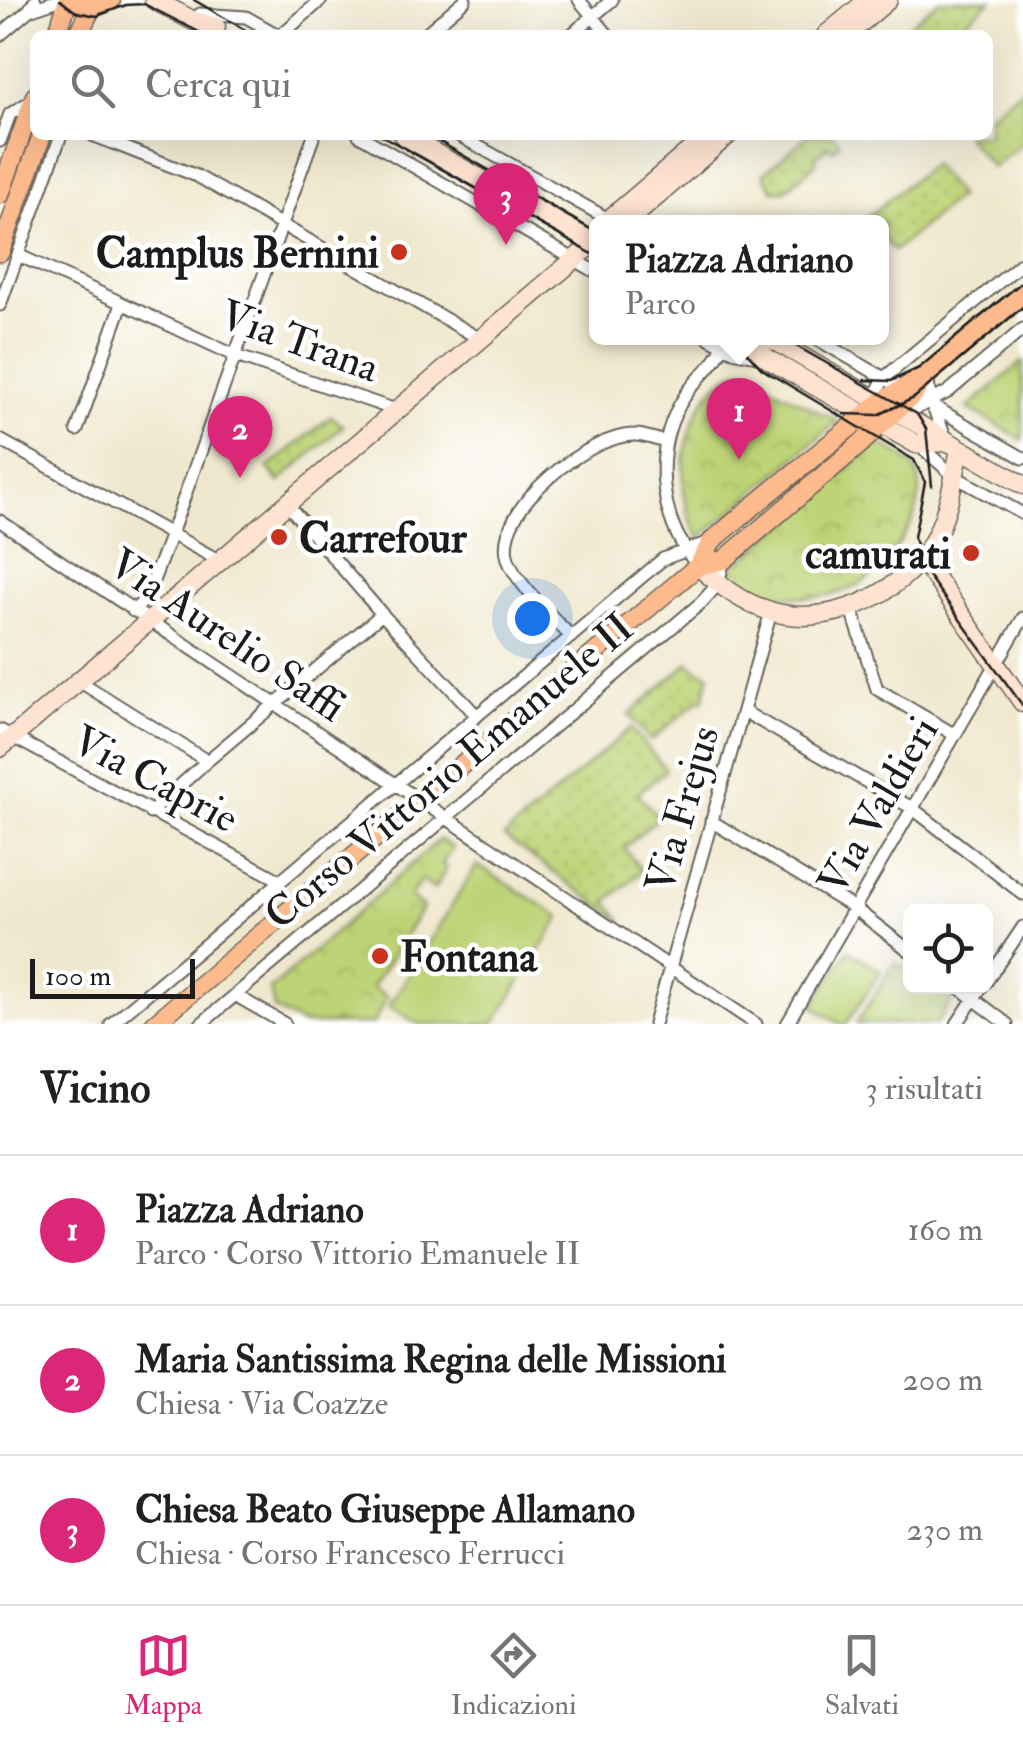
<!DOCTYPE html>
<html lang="it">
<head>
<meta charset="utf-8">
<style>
  body { margin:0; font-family:"IM FELL Double Pica",serif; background:#f6f6f6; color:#202124 }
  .controls { position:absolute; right:30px; bottom:30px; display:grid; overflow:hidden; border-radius:15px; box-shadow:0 10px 40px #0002 }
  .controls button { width:90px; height:90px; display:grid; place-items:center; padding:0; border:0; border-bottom:2px solid #e0e0e0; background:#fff; color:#202124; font:50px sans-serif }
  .scale { position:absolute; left:30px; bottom:25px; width:165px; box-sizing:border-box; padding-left:10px; border:5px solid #1c1c1c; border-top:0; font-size:28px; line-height:35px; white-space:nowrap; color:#1c1c1c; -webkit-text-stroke:8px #fff; paint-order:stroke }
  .you { position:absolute; left:532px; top:618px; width:35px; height:35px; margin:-25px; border:8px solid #fff; border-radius:50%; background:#1a73e8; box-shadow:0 0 0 15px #1a73e833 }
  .badge { display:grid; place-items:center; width:65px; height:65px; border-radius:50%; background:#db2777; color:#fff; font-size:32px; font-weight:700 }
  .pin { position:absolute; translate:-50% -82px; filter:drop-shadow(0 2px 5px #0008) }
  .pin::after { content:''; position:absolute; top:52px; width:35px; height:30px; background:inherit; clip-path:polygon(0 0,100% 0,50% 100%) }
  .popup { position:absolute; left:589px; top:215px; width:300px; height:130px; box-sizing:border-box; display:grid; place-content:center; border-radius:15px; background:#fff; filter:drop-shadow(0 2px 8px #0005); font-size:32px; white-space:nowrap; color:#757577 }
  .popup b { font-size:38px; color:#202124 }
  .popup::after { content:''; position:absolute; left:50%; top:100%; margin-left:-20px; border:20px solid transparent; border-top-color:#fff }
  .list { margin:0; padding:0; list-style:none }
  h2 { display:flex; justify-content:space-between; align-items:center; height:130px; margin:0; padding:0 40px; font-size:42px }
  h2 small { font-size:32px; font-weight:400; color:#757577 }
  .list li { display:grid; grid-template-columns:65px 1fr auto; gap:30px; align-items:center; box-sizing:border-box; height:150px; padding:0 40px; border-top:2px solid #e0e0e0 }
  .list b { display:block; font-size:38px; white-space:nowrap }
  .list p { margin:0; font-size:32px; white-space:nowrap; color:#757577 }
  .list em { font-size:32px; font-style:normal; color:#757577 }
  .icon { flex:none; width:55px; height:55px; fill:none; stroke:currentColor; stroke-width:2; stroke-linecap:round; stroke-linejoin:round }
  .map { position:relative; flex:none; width:1023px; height:1024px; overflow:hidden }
  .search { position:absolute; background:#fff; box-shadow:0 10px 40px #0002; left:30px; right:30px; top:30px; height:110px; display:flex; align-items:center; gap:25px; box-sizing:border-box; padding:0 35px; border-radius:15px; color:#757577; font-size:38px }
  .sheet { height:580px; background:#fff }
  nav { display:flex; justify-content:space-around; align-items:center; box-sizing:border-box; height:140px; border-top:2px solid #e0e0e0; background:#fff; font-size:28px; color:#757577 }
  nav a { display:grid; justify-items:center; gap:5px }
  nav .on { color:#db2777 }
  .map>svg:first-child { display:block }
  .grass { fill:url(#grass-dots); stroke:#6d7849; stroke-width:2.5 }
  .park { fill:url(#park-crowns); stroke:#6d7849; stroke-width:2.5 }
  .pitch { fill:#bed376; stroke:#6d7849; stroke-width:2.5 }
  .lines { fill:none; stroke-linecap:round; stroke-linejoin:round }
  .street-casing { stroke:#66635a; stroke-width:15 }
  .secondary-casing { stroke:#66635a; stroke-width:21 }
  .primary-casing { stroke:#66635a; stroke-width:21 }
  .street { stroke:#fff; stroke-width:11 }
  .secondary { stroke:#fee3d1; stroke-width:18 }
  .primary { stroke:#fcba8d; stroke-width:18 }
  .tram { stroke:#1c1c1c; stroke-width:2.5 }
  .poi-dot { fill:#c8321e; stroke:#fff; stroke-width:4 }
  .labels { text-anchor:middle; stroke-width:9; stroke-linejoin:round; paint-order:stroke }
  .poi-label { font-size:42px; font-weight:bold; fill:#1c1c1c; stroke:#fff; text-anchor:end }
  .street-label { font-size:42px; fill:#1c1c1c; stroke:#fff }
</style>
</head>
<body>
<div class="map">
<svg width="1023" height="1024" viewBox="0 0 1023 1024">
  <defs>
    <pattern id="grass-dots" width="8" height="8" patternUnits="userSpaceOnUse" patternTransform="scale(2.5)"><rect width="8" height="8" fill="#bed376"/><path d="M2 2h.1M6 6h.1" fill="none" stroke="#a3b566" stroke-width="1.8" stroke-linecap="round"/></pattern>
    <pattern id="park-crowns" width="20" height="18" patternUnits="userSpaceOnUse" patternTransform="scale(2.5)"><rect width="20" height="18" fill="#bed376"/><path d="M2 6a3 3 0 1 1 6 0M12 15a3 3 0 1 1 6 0" fill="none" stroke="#a3b566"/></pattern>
  </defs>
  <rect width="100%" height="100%" fill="#fff"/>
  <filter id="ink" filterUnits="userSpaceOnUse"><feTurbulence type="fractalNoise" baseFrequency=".01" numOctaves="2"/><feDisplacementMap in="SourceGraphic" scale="20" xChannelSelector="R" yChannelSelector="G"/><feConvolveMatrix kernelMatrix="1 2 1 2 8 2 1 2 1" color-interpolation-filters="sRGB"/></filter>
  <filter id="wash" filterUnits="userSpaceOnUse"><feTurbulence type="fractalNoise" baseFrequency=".0048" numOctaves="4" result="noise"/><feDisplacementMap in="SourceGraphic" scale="40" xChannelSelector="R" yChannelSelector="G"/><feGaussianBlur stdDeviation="2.25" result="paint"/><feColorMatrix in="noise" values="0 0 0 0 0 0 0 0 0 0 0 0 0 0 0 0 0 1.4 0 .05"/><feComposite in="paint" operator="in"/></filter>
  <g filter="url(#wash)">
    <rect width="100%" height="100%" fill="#f0e8ce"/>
    <path class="grass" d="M939,0H991L950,35H912L906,28Z
      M1023,87V142L992,168L965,135H988V116Z
      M808,135H833L840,143L833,150L829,146L816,156V163L786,190H773L763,174Z
      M932,164L959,196L894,251L882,237V222H870L866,218Z
      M331,416L343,426L279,482L268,468Z
      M689,662L697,670L710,674L703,701L699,700L651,741L629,715Z
      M631,728L666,770L638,793L658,818L624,848L642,871L607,901L623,922L504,837Z"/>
    <path class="park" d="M1023,361V440L968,408Z
      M741,371L838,421L700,538C668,493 683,389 741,371Z
      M878,443C893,451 913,459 918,476C924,495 915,518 905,534C893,553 878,574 858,585C820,606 761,598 726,574Z
      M440,839L453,848L442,864L447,868L434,889L421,880L410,897L423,907L372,987L387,997L373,1024H301L274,1009L270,990Z"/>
    <path class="pitch" d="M477,865L561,917L494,1024H418L389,1006Z
      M849,950L881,971L846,1024H840L813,1006Z
      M895,963L910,973V986L932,987L952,1000L936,1024H856Z"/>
  </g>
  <g filter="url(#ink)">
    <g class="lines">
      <g class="street-casing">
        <path id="street" d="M579,0L608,35
          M29,10L59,0
          M200,14L246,17L278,35
          M0,35L29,10L35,0
          M281,35L321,0
          M424,35L465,0
          M571,35L612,0
          M92,135L197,176L480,339
          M359,135L596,272
          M458,135L610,220
          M0,141L10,114L33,100
          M18,255L236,356L396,410
          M0,305L61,135
          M709,338L733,351L761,357
          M815,338L1023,458
          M927,375L931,403L946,438
          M871,404L884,378L1023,262
          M899,417L948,392L1023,329
          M77,430L122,304
          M0,440L220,561
          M919,445L954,476L1023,514
          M286,503L382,614L477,716
          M0,521L756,1024
          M698,566C658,520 651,448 685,396C696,378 716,365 723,345
          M851,607L877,689L955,735
          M133,611L146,599L171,534L314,135
          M571,637C554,617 515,583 508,559C492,509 590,434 635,435C645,435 656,440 666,442
          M79,681L207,761
          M743,711L912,808L1023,894
          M0,730L281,881
          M150,813L207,761L382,614
          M711,821L854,908L910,951
          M986,982L1023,927
          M957,986L1007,1024
          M235,995L285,1024
          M111,1024L663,559L712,541
          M201,1024L702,602L718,584L724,560
          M654,1024L771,612
          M787,1024L1023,618
          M957,1024L982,986"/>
      </g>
      <g class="secondary-casing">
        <path id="secondary" d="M154,0L194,21L216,27
          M826,35L868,0
          M847,35L888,0
          M403,135L596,244
          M606,222L708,135
          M627,222L728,135
          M744,338L768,359L916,444L947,442
          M770,338L1023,485
          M922,559L1023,703
          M698,566C720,585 742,603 770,611C827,629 900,595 931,545C948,516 953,482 960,449
          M0,748L596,241"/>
      </g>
      <g class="primary-casing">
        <path id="primary" d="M73,0L93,5L111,0
          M57,35L68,0
          M78,35L93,5
          M0,194L35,96
          M0,252L42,135
          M698,566L724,560L858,446L914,394L927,374
          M154,1024L698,566L712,541L746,512L881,402L927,374L1023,293"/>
      </g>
      <use href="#street" class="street"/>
      <use href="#secondary" class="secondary"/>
      <use href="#primary" class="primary"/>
      <path class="tram" d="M60,0L76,12L97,16L126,5L144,4L205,35
        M194,0L254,35
        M381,135L596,256
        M428,135L596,232
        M734,338L762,369L914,460L925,482L914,537L921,566L1023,706
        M782,338L917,414L926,429L932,486
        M864,380L891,381L919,368L1023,281
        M844,414L878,415L914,398L1023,307"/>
    </g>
  </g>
  <g class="poi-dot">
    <circle cx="399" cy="252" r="10"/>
    <circle cx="279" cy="537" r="10"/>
    <circle cx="971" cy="553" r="10"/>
    <circle cx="380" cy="956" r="10"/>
  </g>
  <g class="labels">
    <g class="poi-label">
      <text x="379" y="267">Camplus Bernini</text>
      <text x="299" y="552" text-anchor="start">Carrefour</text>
      <text x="951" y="568">camurati</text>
      <text x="400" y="971" text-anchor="start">Fontana</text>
    </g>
    <g class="street-label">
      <text transform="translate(300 340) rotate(20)" y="15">Via Trana</text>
      <text transform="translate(228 634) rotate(34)" y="15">Via Aurelio Saffi</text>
      <text transform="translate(448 770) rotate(-40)" y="15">Corso Vittorio Emanuele II</text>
      <text transform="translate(156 778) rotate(28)" y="15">Via Caprie</text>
      <text transform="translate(877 805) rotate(-60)" y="15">Via Valdieri</text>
      <text transform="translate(681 809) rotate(-74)" y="15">Via Frejus</text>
    </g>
  </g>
</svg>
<div class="controls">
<button><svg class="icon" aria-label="locate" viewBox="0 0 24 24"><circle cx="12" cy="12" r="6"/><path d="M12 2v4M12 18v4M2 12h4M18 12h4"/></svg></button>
</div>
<div class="scale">100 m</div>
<div class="you"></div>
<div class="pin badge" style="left:739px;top:460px">1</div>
<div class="popup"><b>Piazza Adriano</b>Parco</div>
<div class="pin badge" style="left:240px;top:478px">2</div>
<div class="pin badge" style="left:506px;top:245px">3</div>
<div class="search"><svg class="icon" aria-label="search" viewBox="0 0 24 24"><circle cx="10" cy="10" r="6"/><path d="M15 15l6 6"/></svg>Cerca qui</div>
</div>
<section class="sheet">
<h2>Vicino<small>3 risultati</small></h2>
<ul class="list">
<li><span class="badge">1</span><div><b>Piazza Adriano</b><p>Parco · Corso Vittorio Emanuele II</p></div><em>160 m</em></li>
<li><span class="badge">2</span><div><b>Maria Santissima Regina delle Missioni</b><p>Chiesa · Via Coazze</p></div><em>200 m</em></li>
<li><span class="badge">3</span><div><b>Chiesa Beato Giuseppe Allamano</b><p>Chiesa · Corso Francesco Ferrucci</p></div><em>230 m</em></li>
</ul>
</section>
<nav>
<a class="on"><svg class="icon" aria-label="map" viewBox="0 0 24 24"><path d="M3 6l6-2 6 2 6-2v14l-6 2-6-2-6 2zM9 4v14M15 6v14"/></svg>Mappa</a>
<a><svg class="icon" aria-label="directions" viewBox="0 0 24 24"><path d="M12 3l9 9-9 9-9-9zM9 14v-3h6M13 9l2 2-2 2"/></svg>Indicazioni</a>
<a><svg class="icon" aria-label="saved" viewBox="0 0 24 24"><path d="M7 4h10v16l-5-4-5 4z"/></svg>Salvati</a>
</nav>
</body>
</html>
